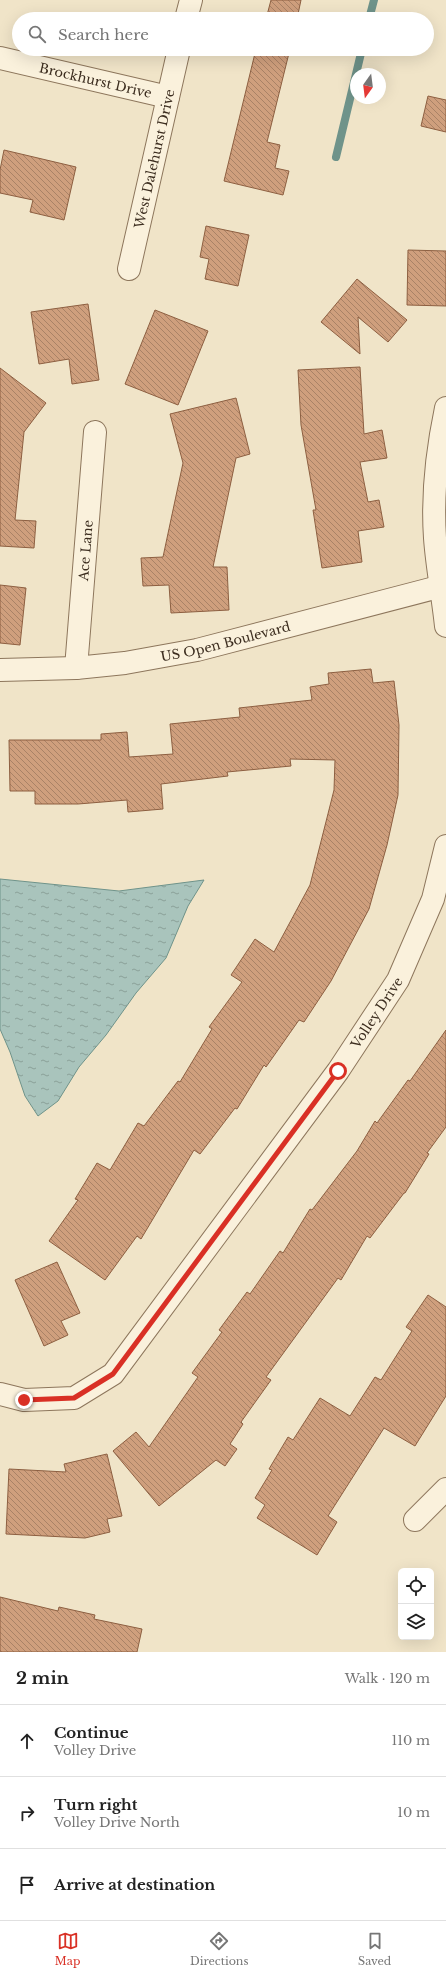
<!DOCTYPE html>
<html lang="en">
<head>
<meta charset="utf-8">
<style>
  body { margin:0; font-family:"Libre Baskerville",serif; background:#f6f6f6; color:#222 }
  .controls { position:absolute; right:12px; bottom:12px; display:grid; overflow:hidden; border-radius:6px; box-shadow:0 4px 16px #0002 }
  .controls button { width:36px; height:36px; display:grid; place-items:center; padding:0; border:0; border-bottom:1px solid #e0e0e0; background:#fff; color:#222; font:20px sans-serif }
  .compass { position:absolute; left:350px; top:68px; width:36px; height:36px; border-radius:50%; background:#fff; box-shadow:0 4px 16px #0002; rotate:194deg }
  .stop { position:absolute; width:12px; height:12px; margin:-9px; border:3px solid #d93025; border-radius:50%; background:#fff }
  .stop.end { background:#d93025; border-color:#fff; box-shadow:0 1px 4px #0008 }
  .list { margin:0; padding:0; list-style:none }
  h2 { display:flex; justify-content:space-between; align-items:center; height:52px; margin:0; padding:0 16px; font-size:17px }
  h2 small { font-size:13px; font-weight:400; color:#767676 }
  .list li { display:grid; grid-template-columns:26px 1fr auto; gap:12px; align-items:center; box-sizing:border-box; height:72px; padding:0 16px; border-top:1px solid #e0e0e0 }
  .list b { display:block; font-size:15px; white-space:nowrap }
  .list p { margin:0; font-size:13px; white-space:nowrap; color:#767676 }
  .list em { font-size:13px; font-style:normal; color:#767676 }
  .icon { flex:none; width:22px; height:22px; fill:none; stroke:currentColor; stroke-width:2; stroke-linecap:round; stroke-linejoin:round }
  .map { position:relative; flex:none; width:446px; height:1652px; overflow:hidden }
  .search { position:absolute; background:#fff; box-shadow:0 4px 16px #0002; left:12px; right:12px; top:12px; height:44px; display:flex; align-items:center; gap:10px; box-sizing:border-box; padding:0 14px; border-radius:22px; color:#767676; font-size:15px }
  .sheet { height:268px; background:#fff }
  nav { display:flex; justify-content:space-around; align-items:center; box-sizing:border-box; height:56px; border-top:1px solid #e0e0e0; background:#fff; font-size:11px; color:#767676 }
  nav a { display:grid; justify-items:center; gap:2px }
  nav .on { color:#d93025 }
  .map>svg:first-child { display:block }
  .water { fill:url(#water-ripples); stroke:#6f938a }
  .lines { fill:none; stroke-linecap:round; stroke-linejoin:round }
  .stream { stroke:#6f938a; stroke-width:8 }
  .building { fill:url(#building-back-hatch); stroke:#8d5f41 }
  .street-casing { stroke:#8d765c; stroke-width:24 }
  .street { stroke:#faf1dc; stroke-width:22 }
  .route { stroke:#d93025; stroke-width:5 }
  .labels { text-anchor:middle; stroke-width:4; stroke-linejoin:round; paint-order:stroke }
  .street-label { font-size:13px; fill:#3d2e20; stroke:#f7eed8 }
</style>
</head>
<body>
<div class="map">
<svg width="446" height="1652" viewBox="0 0 446 1652">
  <defs>
    <pattern id="water-ripples" width="26" height="14" patternUnits="userSpaceOnUse"><rect width="26" height="14" fill="#a9c4bc"/><path d="M2 4q2-2 4 0t4 0M15 11q2-2 4 0t4 0" fill="none" stroke="#8ba098"/></pattern>
    <pattern id="building-back-hatch" width="6" height="6" patternUnits="userSpaceOnUse"><rect width="6" height="6" fill="#cf9f7d"/><path d="M-1 5l2 2M0 0l6 6M5-1l2 2" fill="none" stroke="#a98266"/></pattern>
  </defs>
  <rect width="100%" height="100%" fill="#f0e4c8"/>
  <path class="water" d="M0,879L119,891L204,880L188,906L166,958L136,993L106,1035L79,1067L58,1101L38,1116L25,1096L10,1052L0,1029Z"/>
  <g class="lines">
    <path class="stream" d="M369,19L374,0
      M356,74L362,49
      M336,157L356,74"/>
  </g>
  <path class="building" d="M271,0H301L297,19H266Z
    M256,49H290L267,142L280,145L275,168L289,171L283,195L224,181Z
    M428,96L446,100V132L421,126Z
    M4,150L76,167L64,220L30,212L33,200L0,193V170Z
    M206,226L249,235L238,286L205,279L209,259L200,257Z
    M408,250L446,251V306L407,305Z
    M357,279L407,320L388,342L358,317L360,354L321,322Z
    M88,304L99,380L72,384L69,359L39,364L31,312Z
    M155,310L208,331L178,405L125,384Z
    M360,367L364,434L382,430L387,458L360,462L368,502L379,500L384,527L358,531L362,562L322,568L313,510H316L301,425L298,370Z
    M0,368L46,403L24,432L15,520L36,521L34,548L0,546Z
    M236,398L250,454L236,458L213,567H227L229,610L171,613L169,585L143,586L141,558L163,557L183,463L170,414Z
    M0,585L26,588L20,645L0,643Z
    M371,669L373,683L394,681L399,725L398,795L387,845L369,909L331,981L304,1022L299,1020L266,1067L264,1065L237,1109L235,1108L200,1154L194,1150L141,1239L137,1236L105,1280L49,1241L78,1200L75,1199L97,1163L110,1170L138,1123L144,1126L178,1081L180,1082L212,1029L209,1027L242,982L231,975L255,939L274,952L310,885L334,790L335,760L290,759L291,766L227,772L228,776L161,784L163,809L128,812L127,800L78,804H35V791H10L9,740H101V734L127,732L129,757L173,754L170,724L240,717L239,708L312,700L310,687L329,684L328,673Z
    M446,1030V1127L427,1153L429,1154L405,1193H404L370,1238L367,1236L341,1280L338,1278L266,1377L271,1380L241,1422L243,1424L230,1444L237,1449L225,1466L216,1460L159,1506L113,1451L136,1432L149,1447L198,1377L192,1373L222,1332L219,1330L247,1292L250,1294L280,1251L283,1253L310,1209L312,1210L357,1151L375,1121L377,1123L408,1080L410,1081Z
    M57,1262L80,1313L61,1321L68,1335L44,1346L15,1280Z
    M428,1295L446,1307V1396L415,1446L384,1428L328,1516L337,1522L317,1555L257,1518L265,1505L255,1498L272,1470L269,1469L288,1437L293,1440L320,1398L350,1416L375,1377L381,1380L412,1331L406,1327Z
    M107,1454L122,1516L107,1519L110,1532L85,1538L6,1534L9,1469L66,1472L64,1464Z
    M0,1597L58,1611L59,1607L95,1615L94,1619L142,1629L137,1652H0Z"/>
  <g class="lines">
    <g class="street-casing">
      <g id="street">
        <path d="M186,19L191,0"/>
        <path id="s1" d="M0,58L168,97"/>
        <path id="s2" d="M129,269L179,49"/>
        <path d="M446,408C437,451 432,495 435,538C437,567 443,597 446,626"/>
        <path id="s3" d="M76,668L95,432"/>
        <path id="s4" d="M0,670L76,668L125,663L197,650L446,585"/>
        <path id="s5" d="M0,1394L24,1400L74,1398L113,1374L338,1071L398,980L433,899L446,846"/>
        <path d="M415,1520L446,1489"/>
      </g>
    </g>
    <use href="#street" class="street"/>
  </g>
  <g class="lines">
    <path class="route" d="M24,1400L74,1398L113,1374L338,1071"/>
  </g>
  <g class="labels">
    <g class="street-label">
      <text dy="5" stroke="none"><textPath href="#s1" startOffset="98">Brockhurst Drive</textPath></text>
      <text dy="5" stroke="none"><textPath href="#s2" startOffset="113">West Dalehurst Drive</textPath></text>
      <text dy="5" stroke="none"><textPath href="#s3" startOffset="118">Ace Lane</textPath></text>
      <text dy="5" stroke="none"><textPath href="#s4" startOffset="228">US Open Boulevard</textPath></text>
      <text dy="5" stroke="none"><textPath href="#s5" startOffset="568">Volley Drive</textPath></text>
    </g>
  </g>
</svg>
<div class="controls">
<button><svg class="icon" aria-label="locate" viewBox="0 0 24 24"><circle cx="12" cy="12" r="6"/><path d="M12 2v4M12 18v4M2 12h4M18 12h4"/></svg></button>
<button><svg class="icon" aria-label="layers" viewBox="0 0 24 24"><path d="M12 4l9 5-9 5-9-5zM3 14l9 5 9-5"/></svg></button>
</div>
<svg class="compass" viewBox="-18 -18 36 36"><path d="M0-13l5 13h-10z" fill="#e53935"/><path d="M0 13l5-13h-10z" fill="#767676"/></svg>
<div class="stop" style="left:338px;top:1071px"></div>
<div class="stop end" style="left:24px;top:1400px"></div>
<div class="search"><svg class="icon" aria-label="search" viewBox="0 0 24 24"><circle cx="10" cy="10" r="6"/><path d="M15 15l6 6"/></svg>Search here</div>
</div>
<section class="sheet">
<h2>2 min<small>Walk · 120 m</small></h2>
<ul class="list">
<li><svg class="icon" aria-label="ahead" viewBox="0 0 24 24"><path d="M12 20V5M6 11l6-6 6 6"/></svg><div><b>Continue</b><p>Volley Drive</p></div><em>110 m</em></li>
<li><svg class="icon" aria-label="right" viewBox="0 0 24 24"><path d="M7 20v-9h11M14 6l5 5-5 5"/></svg><div><b>Turn right</b><p>Volley Drive North</p></div><em>10 m</em></li>
<li><svg class="icon" aria-label="arrive" viewBox="0 0 24 24"><path d="M6 21V4h12l-3 4 3 4H6"/></svg><div><b>Arrive at destination</b></div></li>
</ul>
</section>
<nav>
<a class="on"><svg class="icon" aria-label="map" viewBox="0 0 24 24"><path d="M3 6l6-2 6 2 6-2v14l-6 2-6-2-6 2zM9 4v14M15 6v14"/></svg>Map</a>
<a><svg class="icon" aria-label="directions" viewBox="0 0 24 24"><path d="M12 3l9 9-9 9-9-9zM9 14v-3h6M13 9l2 2-2 2"/></svg>Directions</a>
<a><svg class="icon" aria-label="saved" viewBox="0 0 24 24"><path d="M7 4h10v16l-5-4-5 4z"/></svg>Saved</a>
</nav>
</body>
</html>
